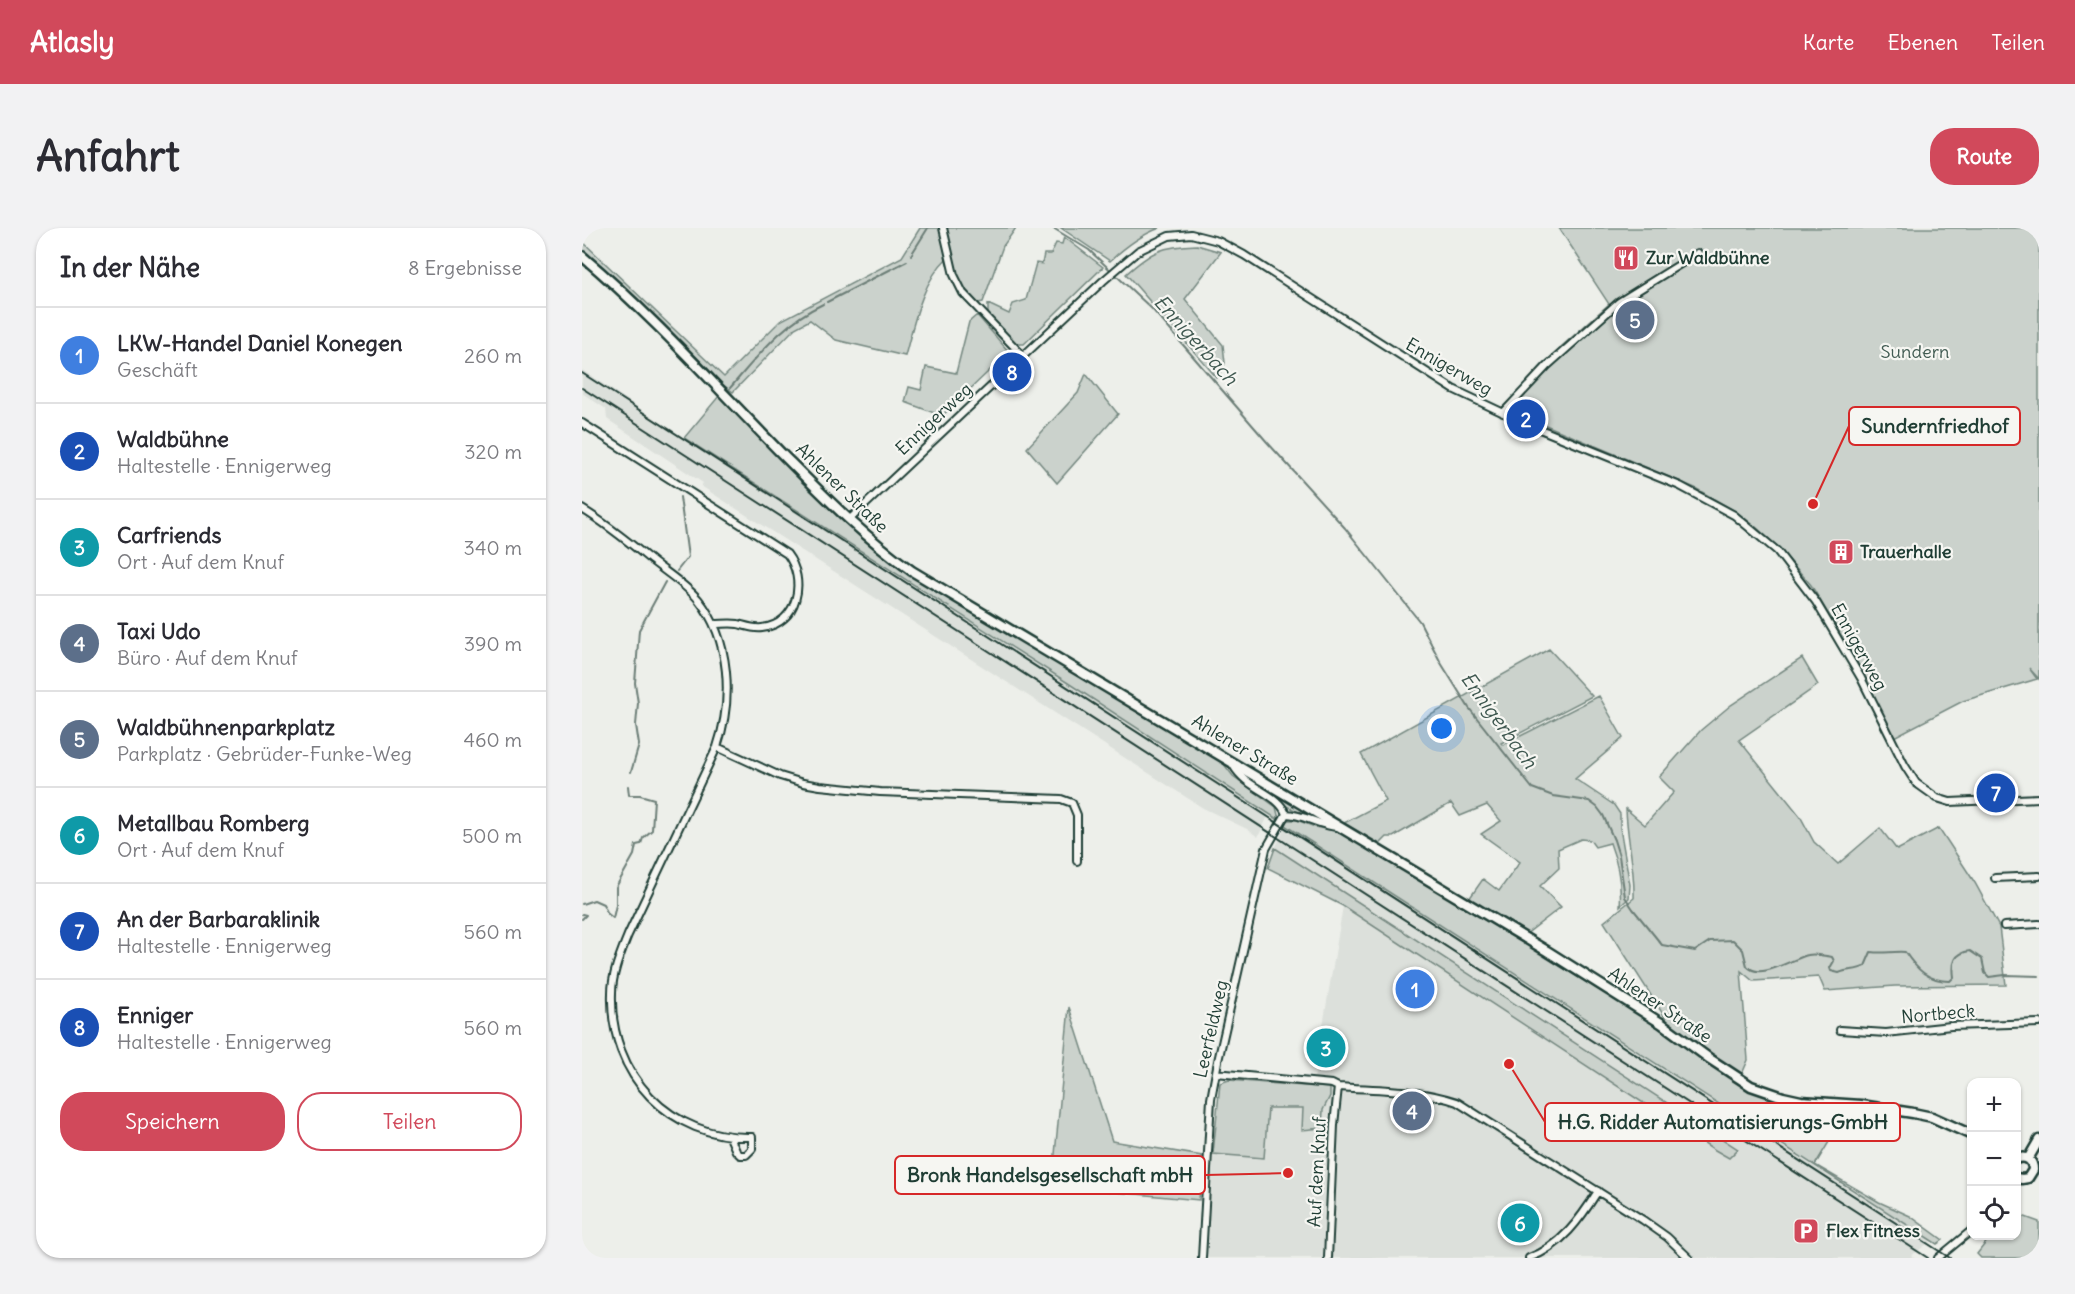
<!DOCTYPE html>
<html lang="de">
<head>
<meta charset="utf-8">
<style>
  body { margin:0; font-family:Delius,sans-serif; background:#f2f2f3; color:#2b2b33 }
  .controls { position:absolute; right:18px; bottom:18px; display:grid; overflow:hidden; border-radius:12px; box-shadow:0 2px 4px #0004 }
  .controls button { width:54px; height:54px; display:grid; place-items:center; padding:0; border:0; border-bottom:2px solid #e1e1e2; background:#fff; color:#2b2b33; font:30px sans-serif }
  .you { position:absolute; left:860px; top:501px; width:21px; height:21px; margin:-15px; border:4px solid #fff; border-radius:50%; background:#1a73e8; box-shadow:0 0 0 9px #1a73e833 }
  .badge { display:grid; place-items:center; width:39px; height:39px; border-radius:50%; background:#d1495b; color:#fff; font-size:20px; font-weight:700 }
  .pin { position:absolute; translate:-50% -50%; border:3px solid #fff; box-shadow:0 2px 6px #0006 }
  .list { margin:0; padding:0; list-style:none }
  h2 { display:flex; justify-content:space-between; align-items:center; height:78px; margin:0; padding:0 24px; font-size:26px }
  h2 small { font-size:20px; font-weight:400; color:#7c7c81 }
  .list li { display:grid; grid-template-columns:39px 1fr auto; gap:18px; align-items:center; box-sizing:border-box; height:96px; padding:0 24px; border-top:2px solid #e1e1e2 }
  .list b { display:block; font-size:22px; white-space:nowrap }
  .list p { margin:0; font-size:20px; white-space:nowrap; color:#7c7c81 }
  .list em { font-size:20px; font-style:normal; color:#7c7c81 }
  .actions { display:flex; gap:12px; padding:18px 24px }
  .actions a { flex:1; padding:14px 0; border:2px solid #d1495b; border-radius:24px; text-align:center; font-size:21px; color:#d1495b }
  .actions .main { background:#d1495b; color:#fff }
  .icon { flex:none; width:33px; height:33px; fill:none; stroke:currentColor; stroke-width:2; stroke-linecap:round; stroke-linejoin:round }
  .map { position:relative; flex:none; width:1457px; height:1030px; overflow:hidden; border-radius:24px }
  header { display:flex; align-items:center; gap:36px; box-sizing:border-box; height:84px; padding:0 30px; background:#d1495b; color:#fff }
  header strong { font-size:28px }
  nav { display:flex; gap:33px; margin-inline-start:auto; font-size:21px }
  .intro { display:flex; align-items:center; justify-content:space-between; box-sizing:border-box; height:144px; padding:0 36px }
  h1 { margin:0; font-size:42px }
  .button { padding:15px 27px; border-radius:24px; background:#d1495b; color:#fff; font-size:21px; font-weight:700 }
  main { display:flex; gap:36px; padding:0 36px }
  aside { flex:1; background:#fff; border-radius:24px; box-shadow:0 2px 4px #0004 }
  .map>svg:first-child { display:block }
  .built { fill:#dce0db }
  .green { fill:#cbd2cc; stroke:#758880; stroke-width:1.5 }
  .lines { fill:none; stroke-linecap:round; stroke-linejoin:round }
  .stream { stroke:#6c7e77; stroke-width:2 }
  .street-casing { stroke:#1f3d34; stroke-width:10 }
  .secondary-casing { stroke:#1f3d34; stroke-width:13 }
  .street { stroke:#f6f6f2; stroke-width:6 }
  .secondary { stroke:#f6f6f2; stroke-width:8 }
  .rail { stroke:#1f3d34; stroke-width:2 }
  .labels { text-anchor:middle; stroke-width:4.5; stroke-linejoin:round; paint-order:stroke }
  .poi-label { font-size:18px; font-weight:bold; fill:#1f3d34; stroke:#f6f6f2; text-anchor:start }
  .park-label { font-size:18px; fill:#415b52; stroke:#f6f6f2 }
  .street-label { font-size:18px; fill:#1f3d34; stroke:#f6f6f2 }
  .water-label { font-size:20px; font-style:italic; fill:#3f5850; stroke:#f6f6f2 }
  .leader { fill:none; stroke:#d62828; stroke-width:2 }
  .callout-dot { fill:#d62828; stroke:#f6f6f2; stroke-width:2 }
  .callout { fill:#f6f6f2; stroke:#d62828; stroke-width:2 }
  .callout-label { font-size:20px; text-anchor:middle; font-weight:bold; fill:#1f3d34 }
</style>
</head>
<body>
<header>
<strong>Atlasly</strong>
<nav><a>Karte</a><a>Ebenen</a><a>Teilen</a></nav>
</header>
<div class="intro"><h1>Anfahrt</h1><a class="button">Route</a></div>
<main>
<aside>
<h2>In der Nähe<small>8 Ergebnisse</small></h2>
<ul class="list">
<li><span class="badge" style="background:#3f7fe0">1</span><div><b>LKW-Handel Daniel Konegen</b><p>Geschäft</p></div><em>260 m</em></li>
<li><span class="badge" style="background:#1a4fb4">2</span><div><b>Waldbühne</b><p>Haltestelle · Ennigerweg</p></div><em>320 m</em></li>
<li><span class="badge" style="background:#0f9aa8">3</span><div><b>Carfriends</b><p>Ort · Auf dem Knuf</p></div><em>340 m</em></li>
<li><span class="badge" style="background:#5c6f8a">4</span><div><b>Taxi Udo</b><p>Büro · Auf dem Knuf</p></div><em>390 m</em></li>
<li><span class="badge" style="background:#5c6f8a">5</span><div><b>Waldbühnenparkplatz</b><p>Parkplatz · Gebrüder-Funke-Weg</p></div><em>460 m</em></li>
<li><span class="badge" style="background:#0f9aa8">6</span><div><b>Metallbau Romberg</b><p>Ort · Auf dem Knuf</p></div><em>500 m</em></li>
<li><span class="badge" style="background:#1a4fb4">7</span><div><b>An der Barbaraklinik</b><p>Haltestelle · Ennigerweg</p></div><em>560 m</em></li>
<li><span class="badge" style="background:#1a4fb4">8</span><div><b>Enniger</b><p>Haltestelle · Ennigerweg</p></div><em>560 m</em></li>
</ul>
<div class="actions"><a class="main">Speichern</a><a>Teilen</a></div>
</aside>
<div class="map">
<svg width="1457" height="1030" viewBox="0 0 1457 1030">
  <rect width="100%" height="100%" fill="#edefea"/>
  <filter id="ink" filterUnits="userSpaceOnUse"><feTurbulence type="fractalNoise" baseFrequency=".0167" numOctaves="2"/><feDisplacementMap in="SourceGraphic" scale="12" xChannelSelector="R" yChannelSelector="G"/><feConvolveMatrix kernelMatrix="1 2 1 2 8 2 1 2 1" color-interpolation-filters="sRGB"/></filter>
  <g filter="url(#ink)">
    <path class="built" d="M0,142L125,225L486,455L687,586L676,609L665,601L621,580L119,258L121,255L25,191L24,181L0,165Z
      M704,598L1349,1013L1329,1028L1332,1030H623L631,926L682,930L686,880H722L740,900L741,882L748,868V860L732,851L761,678L1147,930L849,721L693,620Z"/>
    <path class="green" d="M338,0H358L365,30C340,54 332,95 323,128L254,112L228,92L213,100L151,164L137,154L70,87L0,23V13L142,149L198,93L320,29Z
      M364,0H434L421,18L401,74L396,75L378,56Z
      M479,0H578C558,7 543,19 528,33Z
      M977,0H1457V451L1447,440L1455,451L1381,473L1312,509L1274,432L1229,357L1195,318L1174,299L1155,284L1113,260L933,184V174L980,127H984L979,119L1027,76Z
      M482,9L521,39L442,116H434L406,86V76L427,86L431,76L444,72L454,35L460,36L462,26H469L474,15L480,16Z
      M615,17L639,24L603,71L641,117L643,135L635,150L544,46C570,23 580,18 615,17Z
      M395,87L427,124L360,188L323,174L327,159L339,162L344,139L374,145L387,94Z
      M504,146L536,186L475,255L445,220L496,165Z
      M137,168C198,230 256,296 328,347L641,535L651,548L694,579L696,587L695,591L486,455L102,210Z
      M967,421L1010,468L919,515L921,517L1017,468L1041,510L993,551L1032,577L1038,586V600L1048,657L1047,670L1038,678C1040,656 1036,636 1028,615L1013,619L1008,612L999,611L976,621L977,640L958,658L979,679L944,706L887,671L901,651L917,663L938,634L899,606L919,593L905,577L878,588L869,575L811,609H805L798,616L762,595L804,573L779,526Z
      M1220,430L1236,457L1157,512L1218,588L1232,614L1256,636L1298,600L1315,622L1357,600L1393,655L1417,699L1424,757L1313,758L1243,763L1237,749L1171,753L1159,743L1166,832L1160,846L1132,829L1086,794L1022,694L1052,670C1053,640 1045,611 1044,581L1063,597L1092,564L1077,549L1119,502L1149,477Z
      M657,541L742,592L741,594C718,586 668,562 657,541Z
      M705,592H715L733,599L762,605L1075,798L1160,858L1203,875L1267,881L1233,937L1297,974L1328,988L1361,1012L1355,1016L701,596Z
      M693,620L1156,921L1147,930L1133,922L761,678L686,640Z
      M487,779L530,913L620,928L617,972L470,958Z
      M647,852L748,860V868L741,882L740,900L720,902L721,880H686L682,930L631,926L638,855Z
      M1435,986L1457,994V1030H1399L1395,1026L1409,1008H1434Z"/>
    <g class="lines">
      <path class="stream" d="M471,0L507,22L570,81L685,214L763,300L838,394L859,435L887,480L950,560L971,568L1007,573L1015,579L1021,587L1032,612L1037,628L1043,669L1051,681L1080,717L1113,723L1128,713L1151,712L1161,722L1165,738C1178,753 1209,731 1226,727C1233,725 1243,728 1250,729L1252,733L1248,740L1249,743L1257,745C1266,741 1275,743 1283,738L1289,724C1300,726 1311,723 1323,724C1335,742 1346,753 1368,753L1372,749C1370,735 1372,725 1388,723L1400,731L1403,745L1407,749L1423,747L1457,748
        M329,27L346,0
        M245,74L325,33
        M148,160C177,127 200,95 241,76
        M95,343L106,329L98,269
        M49,544L57,517L54,497L56,475L53,455L57,402L83,354
        M0,676L12,672L21,676L26,686L31,690L34,677V659L52,627L54,617L59,616L61,610L70,602L72,571L58,567H47L46,558
        M0,686L4,687L0,691"/>
      <g class="street-casing">
        <path id="street" d="M361,0L372,47L381,65L441,128
          M921,185L965,138L1037,74L1116,25
          M0,195L205,326C225,352 216,396 180,400C171,401 164,398 156,396C149,395 140,396 132,396
          M0,281C25,296 48,315 70,333C85,345 104,357 116,371C149,412 151,472 135,519L46,707C39,725 30,745 30,765C27,847 88,911 170,909V921L164,927H158L154,923L148,909
          M267,292L521,53L556,23L587,8L609,6L636,13L662,27L871,161L943,195L1098,258L1152,287L1195,323L1234,374L1279,450L1323,538L1334,555L1355,570L1368,574L1457,570
          M135,519L198,548L221,555L238,558L298,564L479,571L490,575L495,587V633
          M651,537C665,562 695,564 704,586
          M704,586C722,586 737,598 756,599
          M1413,650L1457,648
          M1422,698L1457,696
          M1258,802L1304,805L1369,798L1457,795
          M634,845L750,856L756,859C796,862 837,861 875,874L1061,992L1085,1009L1107,1030
          M620,1030L629,871L636,833L684,621L704,586
          M746,1030L752,897L756,859
          M947,1030C979,1019 999,990 1016,963
          M1356,1030L1390,1002"/>
      </g>
      <g class="secondary-casing">
        <path id="secondary" d="M0,28C72,89 135,160 201,227C242,268 282,309 330,343L965,723L1079,795L1128,831L1169,858L1201,869L1219,873L1279,877L1331,885L1350,889L1390,907
          M1434,931C1444,927 1451,932 1451,942L1446,950L1440,951L1434,950
          M1446,931L1457,912"/>
      </g>
      <use href="#street" class="street"/>
      <use href="#secondary" class="secondary"/>
      <path class="rail" d="M0,145L1368,1030
        M0,160L1346,1030"/>
    </g>
  </g>
  <defs>
    <g id="restaurant-square" transform="scale(1.35)"><rect x="-9" y="-9" width="18" height="18" rx="4" fill="#d1495b" stroke="#f6f6f2"/><path d="M-5-6h1v4h1v-4h1v4h1v-4h1v5L-1.5 .5V6h-2V.5L-5-1ZM5-6V6H3V1.5H1.5Q1.5-4 5-6Z" fill="#fff"/></g>
    <g id="building-square" transform="scale(1.35)"><rect x="-9" y="-9" width="18" height="18" rx="4" fill="#d1495b" stroke="#f6f6f2"/><path d="M-4-6H4V6H1V3H-1V6H-4ZM-2.5-4.3h1.7v1.8h-1.7ZM.8-4.3h1.7v1.8H.8ZM-2.5-1h1.7V.8h-1.7ZM.8-1h1.7V.8H.8Z" fill="#fff"/></g>
    <g id="parking-square" transform="scale(1.35)"><rect x="-9" y="-9" width="18" height="18" rx="4" fill="#d1495b" stroke="#f6f6f2"/><path d="M-3.5-5.5H1a3.5 3.5 0 0 1 0 7H-1V5.5H-3.5ZM-1-3.4V-.6H.8a1.4 1.4 0 0 0 0-2.8Z" fill="#fff"/></g>
  </defs>
  <g fill-rule="evenodd">
    <use href="#restaurant-square" x="1044" y="30"/>
    <use href="#building-square" x="1259" y="324"/>
    <use href="#parking-square" x="1224" y="1003"/>
  </g>
  <g class="labels">
    <g class="poi-label">
      <text x="1064" y="36">Zur Waldbühne</text>
      <text x="1278" y="330">Trauerhalle</text>
      <text x="1244" y="1009">Flex Fitness</text>
    </g>
    <g class="park-label">
      <text x="1333" y="130">Sundern</text>
    </g>
    <g class="street-label">
      <text transform="translate(867 139) rotate(30)" y="6">Ennigerweg</text>
      <text transform="translate(352 191) rotate(-43)" y="6">Ennigerweg</text>
      <text transform="translate(260 260) rotate(44)" y="6">Ahlener Straße</text>
      <text transform="translate(1277 419) rotate(61)" y="6">Ennigerweg</text>
      <text transform="translate(663 522) rotate(31)" y="6">Ahlener Straße</text>
      <text transform="translate(1078 777) rotate(34)" y="6">Ahlener Straße</text>
      <text transform="translate(1356 786) rotate(-5)" y="6">Nortbeck</text>
      <text transform="translate(629 801) rotate(-77)" y="6">Leerfeldweg</text>
      <text transform="translate(735 944) rotate(-87)" y="6">Auf dem Knuf</text>
    </g>
    <g class="water-label">
      <text transform="translate(614 112) rotate(48)" y="7">Ennigerbach</text>
      <text transform="translate(917 492) rotate(54)" y="7">Ennigerbach</text>
    </g>
  </g>
  <path class="leader" d="M1231 276L1267 198M927 836L963 894M706 945L623 947"/>
  <g class="callout-dot">
    <circle cx="1231" cy="276" r="6"/>
    <circle cx="927" cy="836" r="6"/>
    <circle cx="706" cy="945" r="6"/>
  </g>
  <g class="callout">
    <rect x="1267" y="179" width="171" height="38" rx="6"/>
    <rect x="963" y="875" width="355" height="38" rx="6"/>
    <rect x="313" y="928" width="310" height="38" rx="6"/>
  </g>
  <g class="callout-label">
    <text x="1353" y="205">Sundernfriedhof</text>
    <text x="1141" y="901">H.G. Ridder Automatisierungs-GmbH</text>
    <text x="468" y="954">Bronk Handelsgesellschaft mbH</text>
  </g>
</svg>
<div class="controls">
<button>+</button>
<button>−</button>
<button><svg class="icon" aria-label="locate" viewBox="0 0 24 24"><circle cx="12" cy="12" r="6"/><path d="M12 2v4M12 18v4M2 12h4M18 12h4"/></svg></button>
</div>
<div class="you"></div>
<div class="pin badge" style="left:833px;top:761px;background:#3f7fe0">1</div>
<div class="pin badge" style="left:944px;top:191px;background:#1a4fb4">2</div>
<div class="pin badge" style="left:744px;top:820px;background:#0f9aa8">3</div>
<div class="pin badge" style="left:830px;top:883px;background:#5c6f8a">4</div>
<div class="pin badge" style="left:1053px;top:92px;background:#5c6f8a">5</div>
<div class="pin badge" style="left:938px;top:995px;background:#0f9aa8">6</div>
<div class="pin badge" style="left:1414px;top:565px;background:#1a4fb4">7</div>
<div class="pin badge" style="left:430px;top:144px;background:#1a4fb4">8</div>
</div>
</main>
</body>
</html>
